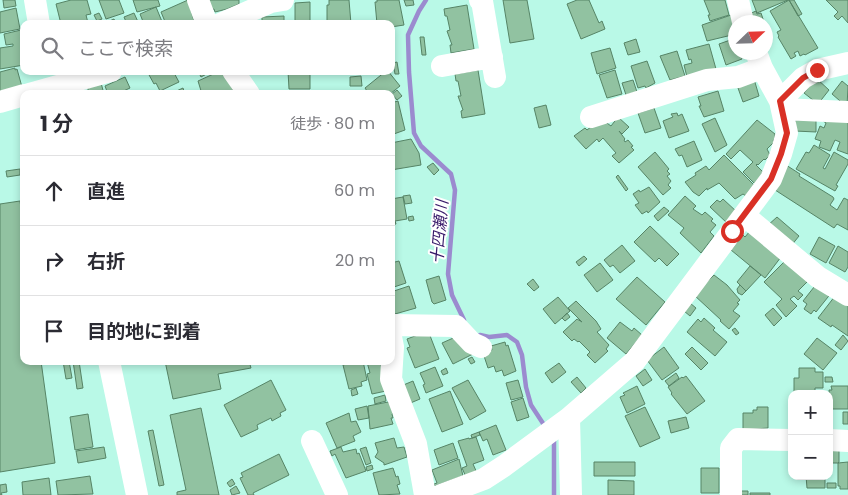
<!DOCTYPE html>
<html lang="ja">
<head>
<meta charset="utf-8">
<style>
  body { margin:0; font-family:Poppins,"Noto Sans JP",sans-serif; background:#f2f2f3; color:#2b2b33 }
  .controls { position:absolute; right:15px; bottom:15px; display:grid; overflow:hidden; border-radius:10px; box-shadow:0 2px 8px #0003 }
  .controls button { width:45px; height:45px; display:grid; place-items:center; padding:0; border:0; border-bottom:1px solid #e1e1e2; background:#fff; color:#2b2b33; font:25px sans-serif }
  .compass { position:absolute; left:728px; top:15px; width:45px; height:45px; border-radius:50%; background:#fff; box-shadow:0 2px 8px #0003; rotate:67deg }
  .stop { position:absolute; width:15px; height:15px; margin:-11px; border:4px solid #d93025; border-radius:50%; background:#fff }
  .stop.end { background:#d93025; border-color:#fff; box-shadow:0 1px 5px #0008 }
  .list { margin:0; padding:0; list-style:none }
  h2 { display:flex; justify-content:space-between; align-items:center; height:65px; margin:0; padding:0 20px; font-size:21px }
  h2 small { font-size:16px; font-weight:400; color:#7c7c81 }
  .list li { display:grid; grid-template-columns:32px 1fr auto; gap:15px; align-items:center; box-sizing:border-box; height:70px; padding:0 20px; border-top:1px solid #e1e1e2 }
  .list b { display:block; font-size:19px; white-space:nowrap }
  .list em { font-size:16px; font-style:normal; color:#7c7c81 }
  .icon { flex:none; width:28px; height:28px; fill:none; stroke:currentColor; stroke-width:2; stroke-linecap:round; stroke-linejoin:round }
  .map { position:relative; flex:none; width:848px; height:495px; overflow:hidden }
  .search { position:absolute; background:#fff; box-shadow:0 2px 8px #0003; left:20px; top:20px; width:375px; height:55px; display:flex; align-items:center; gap:12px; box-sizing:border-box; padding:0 18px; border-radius:10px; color:#7c7c81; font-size:19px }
  .panel { position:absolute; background:#fff; box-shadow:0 2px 8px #0003; left:20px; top:90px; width:375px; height:275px; border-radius:10px }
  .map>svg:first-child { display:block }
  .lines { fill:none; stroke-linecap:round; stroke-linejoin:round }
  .stream { stroke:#9b8bcf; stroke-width:4.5 }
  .building { fill:#91c2a1; stroke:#568466 }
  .minor { stroke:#fff; stroke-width:22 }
  .route { stroke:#d93025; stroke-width:6 }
  .labels { text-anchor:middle; stroke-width:4; stroke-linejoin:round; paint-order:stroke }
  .water-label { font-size:16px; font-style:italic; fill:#371969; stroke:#fff }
</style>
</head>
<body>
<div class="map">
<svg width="848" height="495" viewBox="0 0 848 495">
  <rect width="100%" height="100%" fill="#b9f9e7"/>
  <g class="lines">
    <path class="stream" d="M426,0L419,11L408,35L409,72L414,133L421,146L451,174L455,190L448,274L452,295L464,320
      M480,335L489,337L507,335L517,342L522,355L526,387L531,405L546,428
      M553,439L554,441V495"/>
  </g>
  <path class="building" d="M3,0H15L16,6L4,8Z
    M71,0H87L91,14L86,15L88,23L61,24L56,4Z
    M99,0H119L124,13L106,19Z
    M133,0H158L160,6L137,12Z
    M188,0L194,21L187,24H166L161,12Z
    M205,0H239V4L227,9L215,12L214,9L208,11Z
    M329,0H349L351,24H327V5H329Z
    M377,0H399L404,25L391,27V24H377L375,2H377Z
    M404,0H413L414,5L406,6Z
    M503,0H527L534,39L510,43Z
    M577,0H589L599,23L602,21L605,29L581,39L567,4Z
    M704,0H725L729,15L710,21L708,15H710Z
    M752,0H788L757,13Z
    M789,0L818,48L805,55L804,54L800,56L798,51L794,53L796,56L791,59L778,37L779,36L777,32L781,30L770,11Z
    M789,0H794L802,14L798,16Z
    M826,0H848V23L842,16L838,20L834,16L838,12Z
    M310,2V24H295V3Z
    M467,5L474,49L451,53L450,45H452L447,31L450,30L447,16H445L444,9Z
    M156,7L163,24H144L140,14Z
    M16,8L20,29L0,33V12Z
    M756,11L757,14L761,13L764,22H752L749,14Z
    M99,13L102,19L97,21L94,15Z
    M134,13L139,24H127L124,17Z
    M734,14L736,34L707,41L702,25Z
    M284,16V24H262V17Z
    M114,19L116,24H103Z
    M21,30L24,45V65L0,69V48L13,46V44L6,45L4,34Z
    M420,37H424L426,55H422Z
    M736,38V52H740L742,59L726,65L719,44Z
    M636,39L640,52L628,55L624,43Z
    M709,44L716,69L687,77L684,65L692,63L691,59L689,60L686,50Z
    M610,48L616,68L597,74L591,53Z
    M677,51L685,76L670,80L660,56Z
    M647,61L655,83L646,88L645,86L638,88L631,66Z
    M397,62L399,74H395L393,63Z
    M15,68V70L17,69L22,87L0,93V72Z
    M478,70L485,114L462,118L461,111L463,110L458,96H461L458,81H456L455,74Z
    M615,70L622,94L607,98L599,75Z
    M150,71H173L179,82L160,91L156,83L154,84L148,73Z
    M198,71H212L201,77Z
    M220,71H224L234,92L230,94H202L198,81Z
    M288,71H310V89H289Z
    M386,71H388L400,86L390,94H369L365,88Z
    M361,76L362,86H350V77Z
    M125,77L130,88L117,94H108L105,86Z
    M816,78L829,90L818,104L804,93Z
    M100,79L104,94H85L89,92L86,84Z
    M754,79L759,96L743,102L738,88Z
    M633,80L637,92L626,95L622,83Z
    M842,81L848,86L847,107L832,94Z
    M183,88L185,94H170Z
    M397,90L402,96L397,100L392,94Z
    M718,91L724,111L704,117L699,106H701L698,97Z
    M398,101L405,130L391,135V103Z
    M546,105L551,125L539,128L534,108Z
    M654,108L661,128L645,133L638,113Z
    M677,113L678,116L682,114L689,131L669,138L663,121L673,117L671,114Z
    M796,113L816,114V132L795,131Z
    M618,117L629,127L622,134L619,131L625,139L624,140L625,142L628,140L633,146L631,147L634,150L619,163L612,156L616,153L603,138L599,142L597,139L586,149L574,136L585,128L587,130L592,126L604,121L611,126Z
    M715,118L727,145L715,152L702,124Z
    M848,118V154L837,150L840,142L835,140L830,151L819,147L821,141L815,139L820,126L824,128L826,123L823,121Z
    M757,120L775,134V138L773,141L774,142L767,149L770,155L765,160L764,159L758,165L757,164L756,165L763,172L756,185L743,172L753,162L740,150L731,159L726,154Z
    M411,139L419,153L421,165L391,170V143Z
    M694,141L702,160L687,167L682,155L679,156L675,149Z
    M814,145L830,155L823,168L825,169L834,152L848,160V164L836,185L838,186L835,191L796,169L806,152L809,153Z
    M655,152L669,169L667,171L670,174L667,176L671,181L668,185L671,188L663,195L638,167Z
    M724,155L755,186L746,196L743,194L735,199L719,183L707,190V188L699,196L693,192L685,182L696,175L695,173L706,166L709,170Z
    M433,163L439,170L434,175L427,167Z
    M786,165L800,174L799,176L833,197L834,199L830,205L837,210L844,198L848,200V230L837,224L834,228L772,188Z
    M20,169V175L7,177L6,171Z
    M618,175L628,189L626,191L616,177Z
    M649,187L660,202L648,213L647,211L642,214L635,205L639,203L633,194L639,190L640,192Z
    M410,195L412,203L405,204L403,196Z
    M685,196L696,206L693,209L702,215L705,212L713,219L711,221L716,225L710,232L714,236L701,253L680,233L684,228L668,215Z
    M403,197L407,219L395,221L396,224L391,225V199Z
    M723,199L737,212L727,223L710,207L717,200L720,202Z
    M20,201L24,230V361H41L55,463L0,472V204Z
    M664,207L669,211L658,221L654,216Z
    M413,216L414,220L409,221L408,217Z
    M777,217L799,236L791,246L767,226Z
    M650,226L679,254L667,266L659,258L655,262L634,242Z
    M750,231L781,257L765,278L731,250L743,235L745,237Z
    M819,237L835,246L826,263L810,254Z
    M622,245L635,261L620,273L613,265L610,267L604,260Z
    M838,246L848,252V267L845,272L829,263Z
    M584,256L587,259L579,266L576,262Z
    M788,258L810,279L798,291L803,295L798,300L794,296L790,299L797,306L786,317L776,305L782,299L764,282Z
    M399,261L406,283L391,288V263Z
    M600,263L613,280L597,292L584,275Z
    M750,266L761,275L746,291L737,282Z
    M714,275L727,285L740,300L737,303L739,304L733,311L740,316L729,329L720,321L721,320L694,295Z
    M439,276L446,300L434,304L432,302L426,280Z
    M637,277L665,302L646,325L616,299Z
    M533,279L539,287L534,291L527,284Z
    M818,282L832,292L816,312L814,310L811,314L804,309L807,304L803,301Z
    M740,285L746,291L742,295L738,293L737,289Z
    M409,286L416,308L395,314L392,305H394L391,292Z
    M835,296L848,305V336L832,325L831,327L818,318Z
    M558,297L570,311L555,324L543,309Z
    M576,301L596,321L601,329L597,332L609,345L606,349L608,351L595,363L587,355L590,352L579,341L578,342L574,339L572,341L563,332L577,319L582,322L568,308Z
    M690,303L696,308L690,316L684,311Z
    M773,308L782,318L774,326L765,315Z
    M567,313L570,317L565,321L562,318Z
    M704,318L715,328L713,330L727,342L715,356L687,332L698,319L701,322Z
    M620,322L632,331L634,328L642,335L626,354L607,338Z
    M735,328L739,333L736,335L732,330Z
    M423,333H429L439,359L415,368L407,348L410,347L407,339Z
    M460,335L473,354L453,364L442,343Z
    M843,335L848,341L841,350L835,345Z
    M817,338L837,353L823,370L804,354Z
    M505,342L506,346L508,345L516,371L504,376L502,370L496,372L494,366L488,368L483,353L492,350L491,346Z
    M664,347L679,368L662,380L647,360Z
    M692,347L708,363L701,370L685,354Z
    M472,357L475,362L471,364L468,359Z
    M63,361H69L72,378L66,379Z
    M73,361H79L83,388L77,389Z
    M165,361H249L251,368L218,374L221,389L173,399Z
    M359,361H363L367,380L361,382L362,386L349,389L343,365Z
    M380,361L385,381L386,391L372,394L367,374L370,373L367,362Z
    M559,363L566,372L552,383L545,373Z
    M435,367L443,386L426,393L423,385L425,384L420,373Z
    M446,368L448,373L443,375L441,371Z
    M799,368H815V372H823V388H815V394H794V378H799Z
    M645,369L652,380L643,386L636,376Z
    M676,373L679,378L669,386L665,381Z
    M686,376L705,401L687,414L671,394L672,393L668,387L682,377L683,378Z
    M577,377L586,388L581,393L571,382Z
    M825,377H832L833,382H825Z
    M271,380L286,410L280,413L281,416L272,421L271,418L257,425L258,429L241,437L224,405Z
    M468,380L486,411L470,420L452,388Z
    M518,380L523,397L511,400L506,383Z
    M413,381L420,399L408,404L401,386Z
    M637,386L645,404L627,413L620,397L625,395L623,393Z
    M831,386H848V409H831L829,390H832Z
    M356,388L358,394L352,396L351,390Z
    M450,391L463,424L442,432L429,399Z
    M385,395L386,401L375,404L374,398Z
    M523,398L529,417L517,421L511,402Z
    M388,402L397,412L392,414L393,418H391L393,424L370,429L368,406Z
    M367,406L369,418L358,420L355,409Z
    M645,407L660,438L640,447L625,416Z
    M757,407H768V428L743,430V413H753V410H757Z
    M201,408L219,495H177V492L186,490L170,415Z
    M843,412H848V424H843Z
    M349,413L351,422L356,421L361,432L353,436L355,441L337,448L326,423Z
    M88,414L93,447L75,450L70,417Z
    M686,417L689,428L671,433L668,421Z
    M496,425L506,450L493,455L487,439L483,441L479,432Z
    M153,430L164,485L159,486L148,431Z
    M479,432L480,435L472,438L471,435Z
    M476,437L484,460L473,464L477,473L466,477L462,468L467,466L458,441L469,438V439Z
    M394,438L397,448L404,447L407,457L384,465V463L375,457L378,452L375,443Z
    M453,443L458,458L439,465L434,450Z
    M104,447L106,458L78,463L76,451Z
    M341,447L343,452L356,449L357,454L359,453L366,471L346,478L335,454L332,456L330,451Z
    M366,447L371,463L366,465L360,449Z
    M829,450H839V462L838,463H829Z
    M279,454L289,475L253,493L254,495H248L240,478L243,477L241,473Z
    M459,459L463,476L435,486L434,484L437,483L432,470Z
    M594,462H635V476H594Z
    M848,462V489H840V486H838V463Z
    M372,465L373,469L367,471L366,467Z
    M393,468L396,477L398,476L400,484L397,485L400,494L379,495L373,473Z
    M701,468H719V493H701Z
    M90,476L93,494L58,495L56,481Z
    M806,476H825V488H807Z
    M49,478L51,495H23L22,482Z
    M232,479L235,484L230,487L227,483Z
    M608,480L634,481V495H608Z
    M827,483H836V488H827Z
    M6,484L7,492L1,493L2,495H0V485Z
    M236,486L240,493L232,495L230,490Z
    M737,491H748V495H737Z
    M750,493H770V495H750Z"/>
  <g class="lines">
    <path class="minor" d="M35,0L39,24
      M198,0L207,24
      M480,0L482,1L495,77
      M738,0L743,22
      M220,24L271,2L283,0
      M442,66L492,57
      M233,71L249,94
      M29,94L111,71
      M780,101L803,78L817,70L848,63
      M0,102L24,95
      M782,109L848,112
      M591,117L707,80L738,77L762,68
      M744,215L818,277L848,295
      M391,325L456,326L472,343L481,347
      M391,337L393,347L391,379L416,444L425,495
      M109,361L137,495
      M569,418L571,495
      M829,440L848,441
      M312,441L337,495
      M441,495L484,479L504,466L569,418L635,361L771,179L781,154L787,133L780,101L762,68L756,52
      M731,495V448L738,439L792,440"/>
  </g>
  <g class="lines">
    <path class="route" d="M732,231L771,179L781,154L787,133L780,101L803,78L817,70"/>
  </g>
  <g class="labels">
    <g class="water-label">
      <text transform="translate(439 232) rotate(-85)" y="6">十四瀬川</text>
    </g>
  </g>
</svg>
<div class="controls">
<button>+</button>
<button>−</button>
</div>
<svg class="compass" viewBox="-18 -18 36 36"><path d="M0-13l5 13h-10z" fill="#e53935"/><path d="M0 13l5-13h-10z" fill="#7c7c81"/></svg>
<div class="stop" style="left:732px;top:231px"></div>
<div class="stop end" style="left:817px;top:70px"></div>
<div class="search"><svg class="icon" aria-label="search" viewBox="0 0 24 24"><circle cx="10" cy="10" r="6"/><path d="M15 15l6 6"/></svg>ここで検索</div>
<section class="panel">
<h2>1 分<small>徒歩 · 80 m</small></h2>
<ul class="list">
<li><svg class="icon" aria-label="ahead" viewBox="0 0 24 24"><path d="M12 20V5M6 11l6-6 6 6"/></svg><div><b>直進</b></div><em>60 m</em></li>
<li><svg class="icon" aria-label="right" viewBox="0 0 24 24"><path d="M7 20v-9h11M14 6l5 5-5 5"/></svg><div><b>右折</b></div><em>20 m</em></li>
<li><svg class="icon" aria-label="arrive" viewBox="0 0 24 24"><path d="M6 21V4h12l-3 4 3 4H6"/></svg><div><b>目的地に到着</b></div></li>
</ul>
</section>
</div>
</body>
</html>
